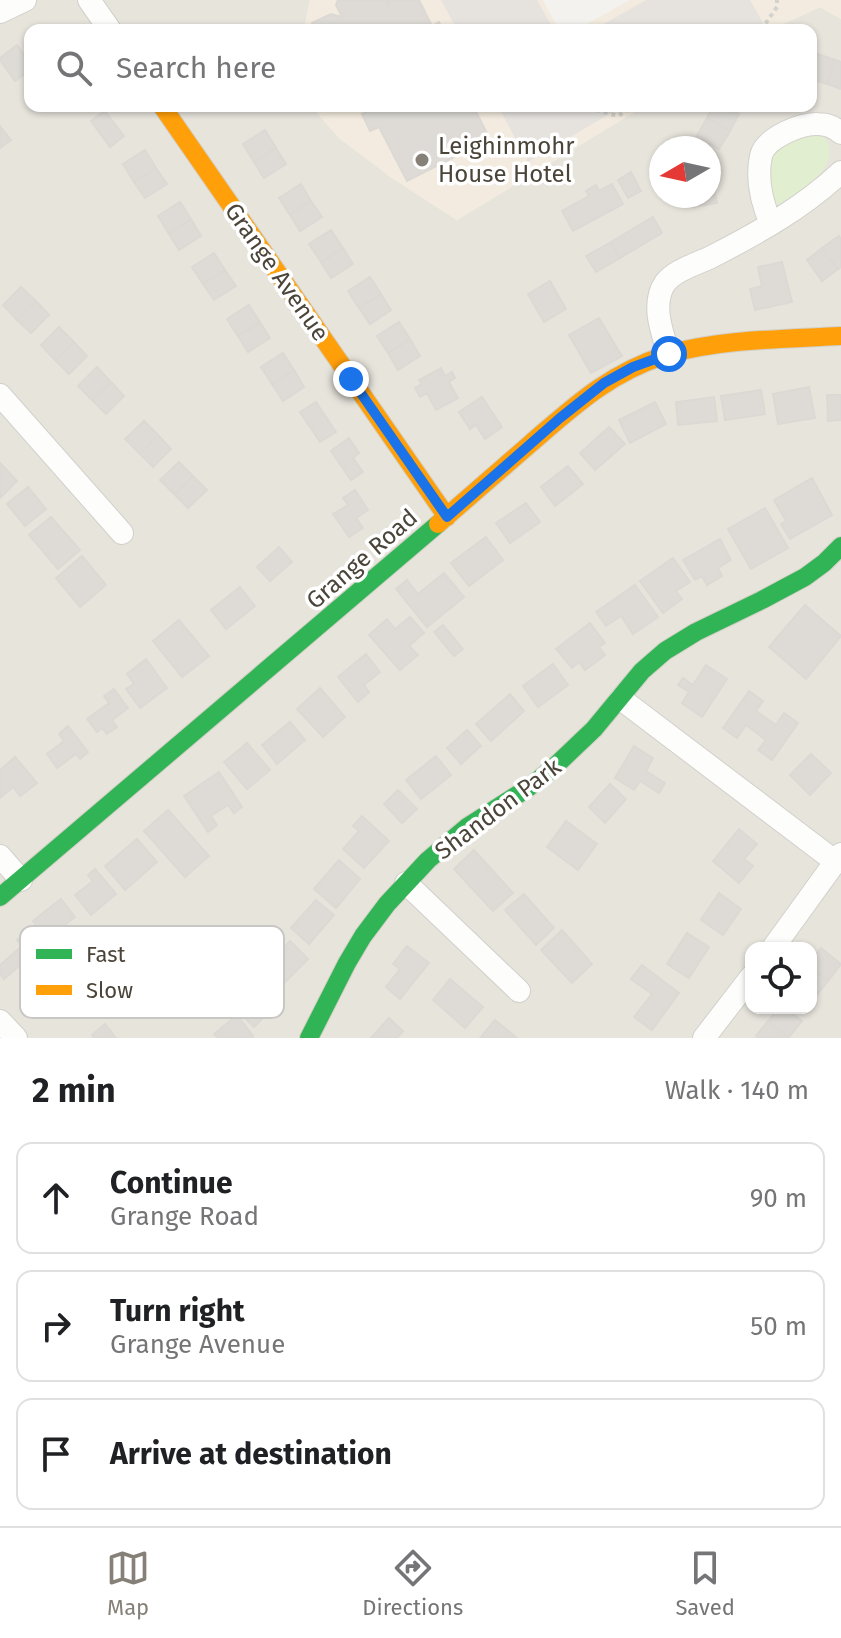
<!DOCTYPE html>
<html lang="en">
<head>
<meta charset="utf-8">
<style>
  body { margin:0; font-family:"Fira Sans",sans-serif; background:#f2f2f2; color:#202124 }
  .controls { position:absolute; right:24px; bottom:24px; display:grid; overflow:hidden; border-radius:16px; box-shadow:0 2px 6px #0004 }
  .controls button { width:72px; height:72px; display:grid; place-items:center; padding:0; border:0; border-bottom:2px solid #e0e0e0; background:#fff; color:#202124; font:40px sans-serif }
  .compass { position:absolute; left:649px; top:136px; width:72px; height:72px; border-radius:50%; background:#fff; box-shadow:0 2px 6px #0004; rotate:261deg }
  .stop { position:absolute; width:24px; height:24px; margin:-18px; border:6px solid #1a73e8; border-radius:50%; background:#fff }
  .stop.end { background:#1a73e8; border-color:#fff; box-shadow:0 2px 8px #0008 }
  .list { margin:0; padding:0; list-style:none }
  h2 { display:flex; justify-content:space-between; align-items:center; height:104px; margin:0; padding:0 32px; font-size:34px }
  h2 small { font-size:26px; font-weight:400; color:#757577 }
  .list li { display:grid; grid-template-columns:52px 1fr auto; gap:24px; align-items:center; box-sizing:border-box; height:112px; margin:0 16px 16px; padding:0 16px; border:2px solid #e0e0e0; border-radius:16px }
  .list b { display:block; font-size:30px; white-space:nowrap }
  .list p { margin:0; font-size:26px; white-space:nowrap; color:#757577 }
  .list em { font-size:26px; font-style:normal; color:#757577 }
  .icon { flex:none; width:44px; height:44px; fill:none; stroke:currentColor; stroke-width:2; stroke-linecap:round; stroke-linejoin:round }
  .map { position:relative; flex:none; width:841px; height:1038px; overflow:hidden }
  .search { position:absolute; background:#fff; box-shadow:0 2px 6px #0004; left:24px; right:24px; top:24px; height:88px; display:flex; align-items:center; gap:20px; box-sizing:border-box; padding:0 28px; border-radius:16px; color:#757577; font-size:30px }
  .sheet { height:488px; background:#fff }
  nav { display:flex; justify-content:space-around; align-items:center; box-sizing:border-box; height:112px; border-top:2px solid #e0e0e0; background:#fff; font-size:22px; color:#757577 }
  nav a { display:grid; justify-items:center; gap:4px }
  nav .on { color:#868178 }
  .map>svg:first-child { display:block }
  .residential { fill:#e7e4dc; fill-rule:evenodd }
  .commercial { fill:#f3ebdf }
  .green { fill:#e1eecf }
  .parking { fill:#e6e3df }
  .building { fill:#dedbd6; stroke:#dcd9d4; stroke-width:2 }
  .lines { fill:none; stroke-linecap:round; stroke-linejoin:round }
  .street-casing { stroke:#d2d0cb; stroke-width:24 }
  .fast-casing { stroke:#d3cfc5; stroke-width:20 }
  .slow-casing { stroke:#d3cfc5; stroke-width:20 }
  .path { stroke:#d3d2cc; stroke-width:4; stroke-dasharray:4 4; stroke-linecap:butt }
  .street { stroke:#fdfdfc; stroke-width:22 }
  .fast { stroke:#30b455; stroke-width:18 }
  .slow { stroke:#ff9f0a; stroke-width:18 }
  .route { stroke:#1a73e8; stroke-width:10 }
  .poi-dot { fill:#868178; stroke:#fff; stroke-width:3 }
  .labels { text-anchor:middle; stroke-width:7; stroke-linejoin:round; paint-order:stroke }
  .poi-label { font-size:24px; fill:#4b4439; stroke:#fff; text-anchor:start }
  .street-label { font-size:24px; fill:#4b4439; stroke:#fff }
  .key { fill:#fff; stroke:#c9c7c4; stroke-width:2 }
  .key-label { font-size:22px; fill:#4b4439 }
</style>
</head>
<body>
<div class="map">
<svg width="841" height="1038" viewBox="0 0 841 1038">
  <rect width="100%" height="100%" fill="#f4f2ee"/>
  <path class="residential" d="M0,0H310L304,30H30V106H311L339,138L392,178L457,220L644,106H811V30H770L820,7L841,19V1038H0ZM661,148H709V196H661ZM751,948H811V1008H751Z"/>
  <path class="commercial" d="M310,0H543L559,30H304Z
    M630,0H841V19L820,7L770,30H576Z
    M311,106H644L457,220L392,178L339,138Z"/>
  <path class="green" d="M820,132C841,154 823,174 802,190C793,196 786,205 775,204C770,183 759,158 782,143C790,138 810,135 820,132Z"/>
  <path class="parking" d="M441,0H537L554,30H457Z
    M646,0H750L763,23L751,30H593Z
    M498,106H623L528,162Z"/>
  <path class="building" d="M338,0H388L387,7L390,0H419L432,26L439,22L443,30H316L312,23L331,14L342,17L336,5Z
    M17,45L30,63V70L15,81L0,60V58Z
    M815,53L835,60L827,84L811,79V66Z
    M835,60L841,62V89L827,84Z
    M363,106H473L490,139L407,181L379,127L370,131L362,114L366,112Z
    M713,106H725L739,114L730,131L707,118Z
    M105,111L124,136L110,147L91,121Z
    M707,118L730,131L719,149L697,136Z
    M0,126L11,140L0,148Z
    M265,130L276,148L254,162L243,144Z
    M276,148L286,164L264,178L254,162Z
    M145,150L156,168L134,182L123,164Z
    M156,168L167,184L145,198L134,182Z
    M631,172L641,191L628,198L618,180Z
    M713,182L717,203L692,207L690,196H709V183Z
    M301,184L311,201L290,215L279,198Z
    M612,184L623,204L573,231L562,211L589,196L586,191L596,185L599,191Z
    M311,201L322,217L300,231L290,215Z
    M180,202L191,219L169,234L158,216Z
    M653,217L662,233L620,258L611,242Z
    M191,219L201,236L179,250L169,234Z
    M331,230L343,248L321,262L309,244Z
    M839,236L841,239V267L838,269L822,248Z
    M611,242L620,258L596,272L586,256Z
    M343,248L353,264L331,278L321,262Z
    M822,248L838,269L822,281L807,260Z
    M214,253L225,270L203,284L192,267Z
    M782,262L792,302L755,310L750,289L762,286L758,267Z
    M225,270L236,286L214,300L203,284Z
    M370,277L381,294L359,308L348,291Z
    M550,281L566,309L544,322L528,294Z
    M21,287L36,301L17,320L3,305Z
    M381,294L391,310L370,324L359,308Z
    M36,301L49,315L31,333L17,320Z
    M249,305L260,322L238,336L227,319Z
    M599,318L622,356L591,373L569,335Z
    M260,322L270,338L248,352L238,336Z
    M399,322L410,339L388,353L377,336Z
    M59,327L74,342L55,360L41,345Z
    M410,339L420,356L398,370L388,353Z
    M74,342L87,356L69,374L55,360Z
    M283,353L294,370L272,384L261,367Z
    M97,367L111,382L92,400L78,386Z
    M441,368L445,376L452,372L455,378L449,382L458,398L436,410L427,393L420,397L415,388L422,384L419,380Z
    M294,370L304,387L283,401L272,384Z
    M111,382L124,396L106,414L92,400Z
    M809,387L815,418L778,424L773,394Z
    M761,390L765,414L725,420L721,396Z
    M827,395H841V420L828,421Z
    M482,397L502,427L485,439L476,425L470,429L459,412Z
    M714,397L717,421L678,425L676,402Z
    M316,402L336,432L320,442L300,412Z
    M655,402L666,424L630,443L619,420Z
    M144,421L158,435L140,454L125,439Z
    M609,427L625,444L595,470L580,453Z
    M158,435L171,449L153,467L140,454Z
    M349,438L359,453L353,458L363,472L351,480L331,451Z
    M179,462L193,476L175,495L160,480Z
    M0,463L17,481L0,498Z
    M568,466L583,484L555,506L541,487Z
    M193,476L207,490L188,508L175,495Z
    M812,478L832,515L790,539L781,524L786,521L774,500Z
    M28,487L46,509L25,526L7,504Z
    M355,490L368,510L356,518L363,528L349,537L333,514L348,505L343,498Z
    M526,503L540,522L510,543L496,523Z
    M765,508L788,548L751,569L728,529Z
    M51,517L80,550L58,569L29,535Z
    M486,537L503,560L469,586L451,563Z
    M720,539L731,560L718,568L722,576L707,585L702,576L695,580L683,560Z
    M279,547L292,562L270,581L257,567Z
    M82,556L106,585L80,607L56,578Z
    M673,558L690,582L676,591L682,599L663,613L640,581Z
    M444,573L464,597L427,627L396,589L407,580L418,594Z
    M635,585L658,617L633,634L621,616L606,626L596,612Z
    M240,587L255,606L226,629L211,610Z
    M805,605L841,636L806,679L769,647Z
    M410,617L424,633L409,646L418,655L400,670L369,635L387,619L395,629Z
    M179,620L209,656L182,677L153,641Z
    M590,623L605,643L599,647L605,655L585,670L579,662L572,668L556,649Z
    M443,625L463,649L454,656L434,632Z
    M366,654L380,672L364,685L369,692L358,702L338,677Z
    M146,659L167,688L140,708L126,689L134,684L127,674Z
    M553,664L568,685L538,707L523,686Z
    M706,665L727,679L702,717L682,703L689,692L678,685L683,678L693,685Z
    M320,688L345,717L323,737L297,709Z
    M114,689L128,708L112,720L117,727L107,734L102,728L97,732L87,719L109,703L104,696Z
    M749,691L763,701L756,711L776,725L784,713L798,723L772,760L758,750L766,740L746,725L737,738L723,728Z
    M510,694L524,711L491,741L476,724Z
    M290,722L305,740L277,764L262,745Z
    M68,726L88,752L80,759L76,754L57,768L47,754L64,741L59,734Z
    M467,730L481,746L461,764L447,748Z
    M247,743L270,770L247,789L224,762Z
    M634,746L653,758L646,771L665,783L659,793L640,781L634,790L615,778Z
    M811,754L831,773L810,795L790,775Z
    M436,756L451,775L421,799L406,780Z
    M15,757L37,783L20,796L13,787L0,798V770Z
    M219,772L242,807L234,813L228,805L211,816L217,825L208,832L184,796Z
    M610,784L626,799L605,823L589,807Z
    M398,790L417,809L402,823L384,804Z
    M168,810L209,856L185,877L144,831Z
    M362,816L389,841L364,868L343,849L359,831L353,826Z
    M566,821L597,844L578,870L547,847Z
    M739,829L757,844L744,859L753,866L739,883L713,861Z
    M137,839L157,862L125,890L105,866Z
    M474,850L513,893L493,911L454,869Z
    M339,860L360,879L336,908L314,889Z
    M95,869L116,894L91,915L75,895L93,881L88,875Z
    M719,893L741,909L723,935L701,920Z
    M524,894L554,928L536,945L505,910Z
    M61,899L75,917L46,939L33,921Z
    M316,900L334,915L309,944L291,928Z
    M562,930L592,964L572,983L541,950Z
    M28,931L41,947L4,979L0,974V965L22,946L17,940Z
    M687,933L709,947L689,978L667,964Z
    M290,941L308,959L282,985L264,967Z
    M407,946L429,963L400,999L386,987L400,969L393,964Z
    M821,948L841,964L828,981L811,967V961Z
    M642,965L679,993L652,1030L634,1017L652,994L631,979Z
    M811,967L828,981L816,996L811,991Z
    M450,979L483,1007L465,1028L433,1000Z
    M264,982L281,999L254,1027L237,1010Z
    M779,1008H785L802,1021L789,1037L768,1021Z
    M237,1015L253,1036L251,1038H218L214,1034Z
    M389,1018L403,1031L397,1038H371Z
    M495,1020L517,1038H480Z
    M768,1021L789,1037L788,1038H759L756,1036Z
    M105,1024L116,1038H94L92,1035Z"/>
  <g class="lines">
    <g class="street-casing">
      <path id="street" d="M89,0L110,30
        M0,12L25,0
        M771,224C762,203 756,179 761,156C765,138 801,123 818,124C827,124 834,127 841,133
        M669,354C662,333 651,304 665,283C676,269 698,264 713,256C758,233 804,207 841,172
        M0,395L122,533
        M621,699L836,862
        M0,856L21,880
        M406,883L519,991
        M773,948L841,854
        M0,1021L16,1038
        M704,1038L751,977"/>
    </g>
    <g class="fast-casing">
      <path id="fast" d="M0,897L438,524
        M309,1038L347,963L363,936L387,904L428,860L467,827L528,788L552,769L594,729L642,671L665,651L696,632L762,600L805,577L824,563L841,546"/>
    </g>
    <g class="slow-casing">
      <path id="slow" d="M162,106L447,517
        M438,524C469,497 499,471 530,444C574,406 609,373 666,355C718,339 786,339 841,336"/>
    </g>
    <path class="path" d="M761,30L777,7V0
      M596,110L618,116L634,106"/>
    <use href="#street" class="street"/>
    <use href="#fast" class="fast"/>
    <use href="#slow" class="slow"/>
  </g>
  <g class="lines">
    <path class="route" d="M351,379L447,517L560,418L604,383L633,367L669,354"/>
  </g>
  <circle class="poi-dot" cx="422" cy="160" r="8"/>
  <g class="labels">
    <g class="poi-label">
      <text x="438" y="154">Leighinmohr<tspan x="438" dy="28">House Hotel</tspan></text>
    </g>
    <g class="street-label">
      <text transform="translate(277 272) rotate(55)" y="8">Grange Avenue</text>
      <text transform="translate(362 559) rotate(-41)" y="8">Grange Road</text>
      <text transform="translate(498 809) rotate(-37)" y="8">Shandon Park</text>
    </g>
  </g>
  <rect x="20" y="926" width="264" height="92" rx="12" class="key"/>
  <rect x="36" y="949" width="36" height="10" fill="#30b455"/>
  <rect x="36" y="985" width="36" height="10" fill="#ff9f0a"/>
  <g class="key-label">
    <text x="86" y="962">Fast</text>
    <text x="86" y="998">Slow</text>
  </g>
</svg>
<div class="controls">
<button><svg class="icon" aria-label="locate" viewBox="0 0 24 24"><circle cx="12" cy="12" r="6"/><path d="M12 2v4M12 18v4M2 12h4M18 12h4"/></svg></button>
</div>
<svg class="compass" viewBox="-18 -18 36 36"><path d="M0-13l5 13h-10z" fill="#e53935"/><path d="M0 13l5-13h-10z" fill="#757577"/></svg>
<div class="stop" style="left:669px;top:354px"></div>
<div class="stop end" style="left:351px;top:379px"></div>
<div class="search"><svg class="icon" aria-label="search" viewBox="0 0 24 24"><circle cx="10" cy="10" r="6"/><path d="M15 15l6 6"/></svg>Search here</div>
</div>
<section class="sheet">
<h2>2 min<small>Walk · 140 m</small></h2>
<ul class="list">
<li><svg class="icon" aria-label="ahead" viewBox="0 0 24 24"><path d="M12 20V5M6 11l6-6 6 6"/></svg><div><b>Continue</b><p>Grange Road</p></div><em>90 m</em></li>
<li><svg class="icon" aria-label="right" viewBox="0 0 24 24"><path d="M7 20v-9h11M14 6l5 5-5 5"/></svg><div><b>Turn right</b><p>Grange Avenue</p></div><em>50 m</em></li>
<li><svg class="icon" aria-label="arrive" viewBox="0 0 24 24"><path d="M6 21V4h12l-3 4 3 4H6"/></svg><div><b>Arrive at destination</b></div></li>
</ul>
</section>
<nav>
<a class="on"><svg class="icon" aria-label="map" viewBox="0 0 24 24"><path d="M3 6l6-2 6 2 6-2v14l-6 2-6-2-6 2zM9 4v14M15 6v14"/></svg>Map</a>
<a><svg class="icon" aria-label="directions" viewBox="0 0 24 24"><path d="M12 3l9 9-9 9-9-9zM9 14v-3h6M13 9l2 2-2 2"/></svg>Directions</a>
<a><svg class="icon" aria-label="saved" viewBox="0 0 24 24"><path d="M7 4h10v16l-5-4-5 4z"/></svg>Saved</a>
</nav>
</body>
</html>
